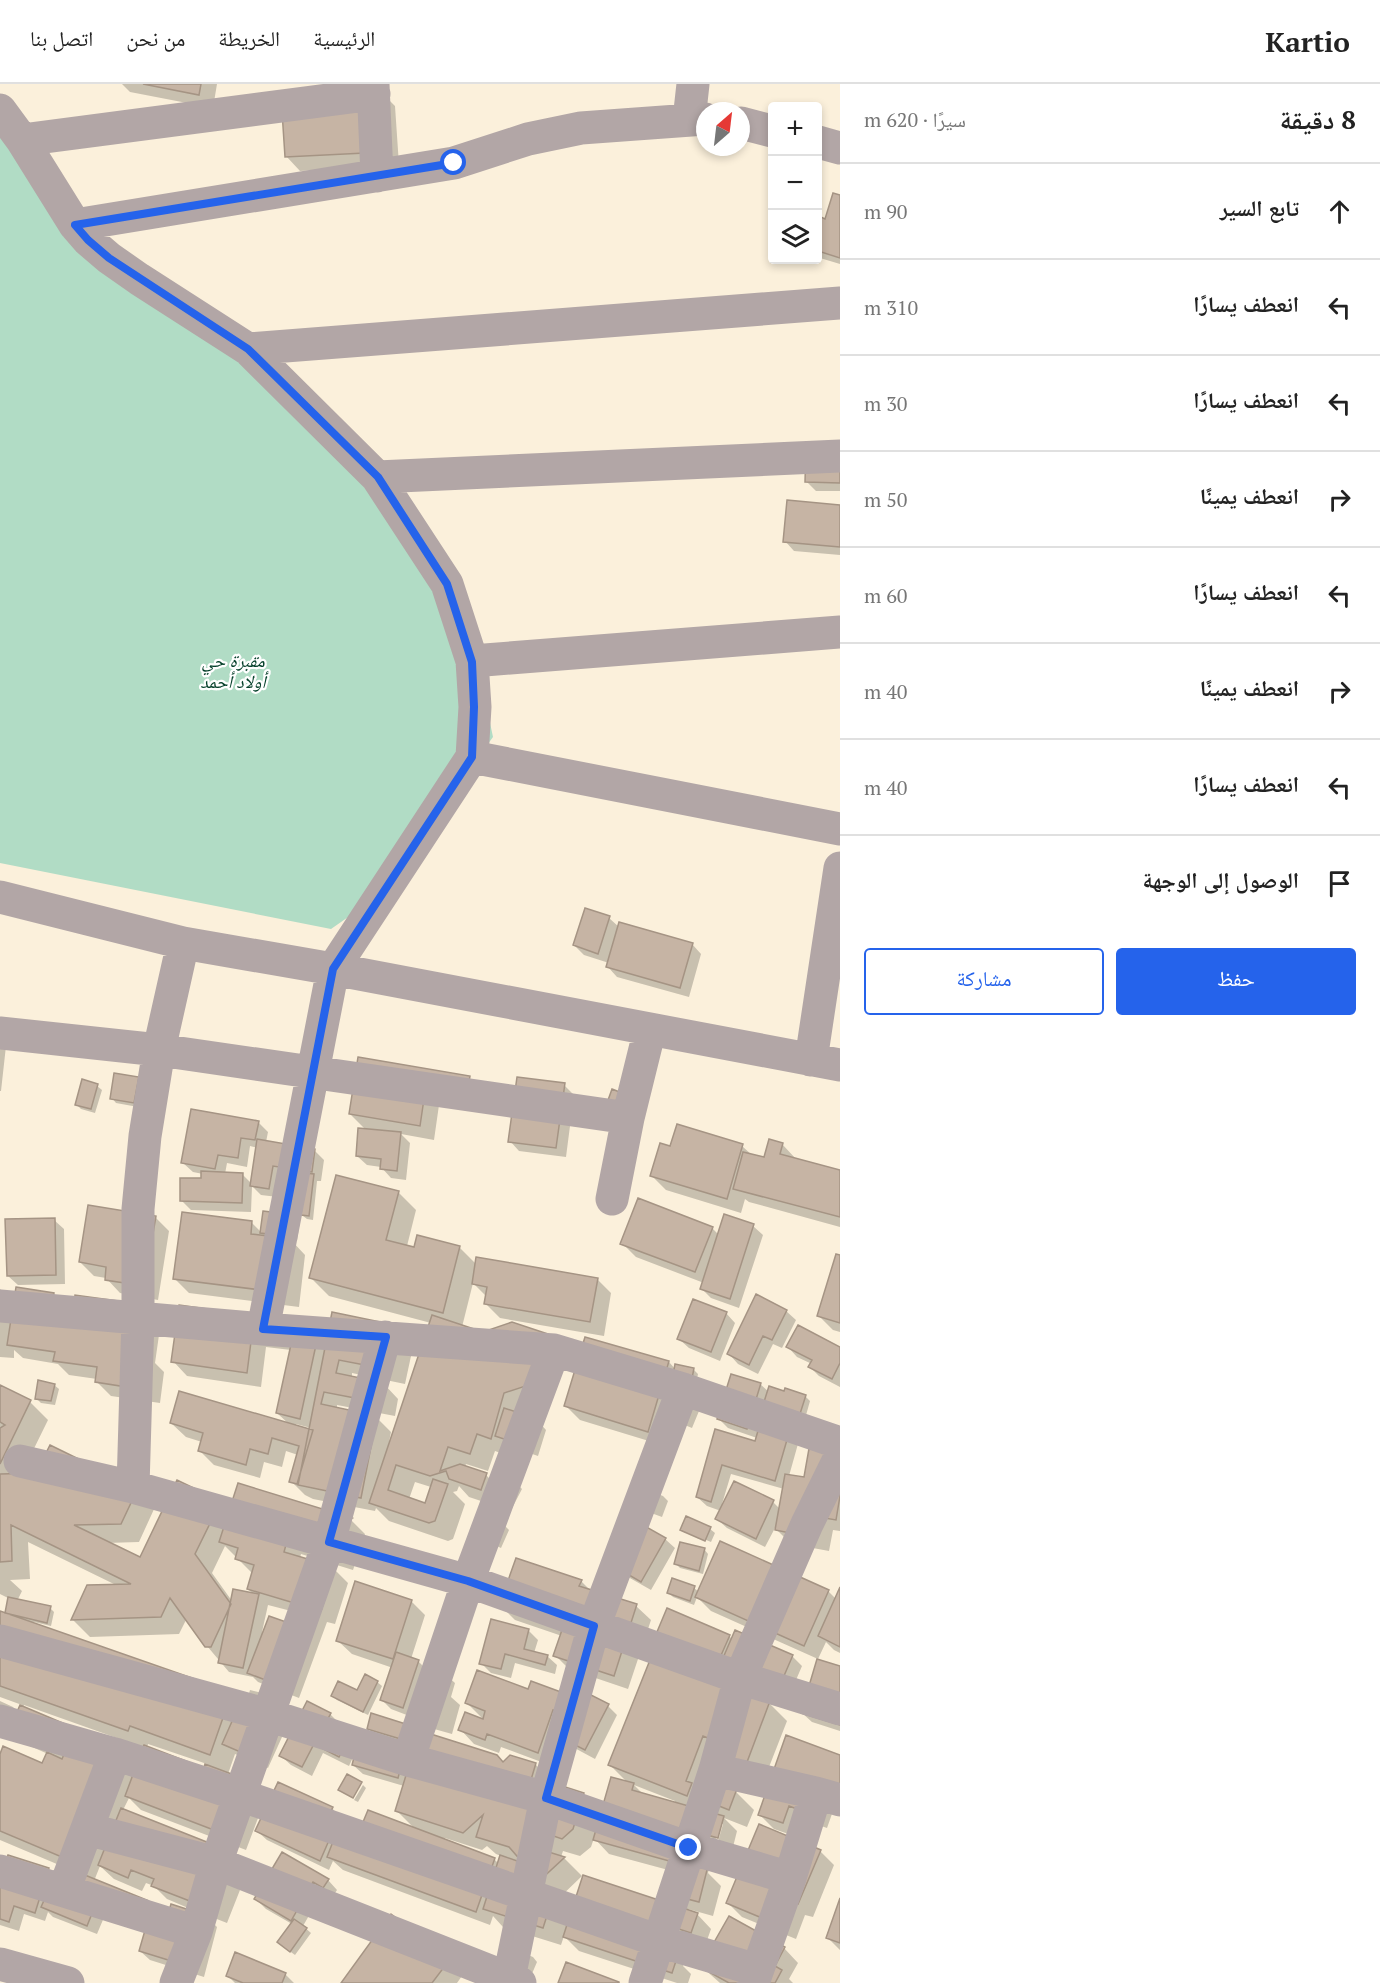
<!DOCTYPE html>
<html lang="ar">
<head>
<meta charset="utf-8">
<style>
  body { margin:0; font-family:"PT Serif","Noto Naskh Arabic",serif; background:#f6f6f6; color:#222; direction:rtl }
  .controls { position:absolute; right:18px; top:18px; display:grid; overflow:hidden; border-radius:6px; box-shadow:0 3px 9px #0003 }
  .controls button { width:54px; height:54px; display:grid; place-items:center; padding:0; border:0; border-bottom:2px solid #e0e0e0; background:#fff; color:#222; font:30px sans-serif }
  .compass { position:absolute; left:696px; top:18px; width:54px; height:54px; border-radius:50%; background:#fff; box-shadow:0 3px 9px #0003; rotate:28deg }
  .stop { position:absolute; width:18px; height:18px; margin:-14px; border:4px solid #2563eb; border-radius:50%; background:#fff }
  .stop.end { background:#2563eb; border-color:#fff; box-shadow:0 2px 6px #0008 }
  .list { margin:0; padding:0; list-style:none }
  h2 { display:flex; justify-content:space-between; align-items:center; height:78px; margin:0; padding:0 24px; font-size:26px }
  h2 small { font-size:20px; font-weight:400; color:#767676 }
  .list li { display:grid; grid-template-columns:39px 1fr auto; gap:18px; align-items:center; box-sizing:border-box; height:96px; padding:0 24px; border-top:2px solid #e0e0e0 }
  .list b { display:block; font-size:22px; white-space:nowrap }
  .list em { font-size:20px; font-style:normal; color:#767676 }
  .actions { display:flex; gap:12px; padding:18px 24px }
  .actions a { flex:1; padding:14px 0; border:2px solid #2563eb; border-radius:6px; text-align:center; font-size:21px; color:#2563eb }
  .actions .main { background:#2563eb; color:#fff }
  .icon { flex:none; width:33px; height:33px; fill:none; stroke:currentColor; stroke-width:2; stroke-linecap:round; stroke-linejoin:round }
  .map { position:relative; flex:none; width:840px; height:1899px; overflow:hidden; direction:ltr }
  header { display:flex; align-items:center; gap:36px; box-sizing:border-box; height:84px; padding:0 30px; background:#fff; border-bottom:2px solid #e0e0e0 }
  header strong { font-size:28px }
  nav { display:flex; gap:33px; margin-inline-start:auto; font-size:21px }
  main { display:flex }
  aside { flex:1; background:#fff }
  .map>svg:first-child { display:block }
  .green { fill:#b1dcc5 }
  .shadow { fill:#0003; fill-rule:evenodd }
  .building { fill:#c6b4a4; stroke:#a59484; stroke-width:1.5 }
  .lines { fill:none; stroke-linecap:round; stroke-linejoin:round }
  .minor { stroke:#b2a6a6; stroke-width:33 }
  .route { stroke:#2563eb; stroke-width:8 }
  .labels { text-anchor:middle; stroke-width:4.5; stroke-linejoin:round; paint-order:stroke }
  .park-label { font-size:18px; font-style:italic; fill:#06412b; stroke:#fff }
</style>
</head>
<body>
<header>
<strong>Kartio</strong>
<nav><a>الرئيسية</a><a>الخريطة</a><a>من نحن</a><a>اتصل بنا</a></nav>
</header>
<main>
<aside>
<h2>8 دقيقة<small>سيرًا · 620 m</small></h2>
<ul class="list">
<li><svg class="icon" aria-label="ahead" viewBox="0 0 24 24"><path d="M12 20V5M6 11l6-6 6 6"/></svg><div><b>تابع السير</b></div><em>90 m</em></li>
<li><svg class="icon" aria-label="left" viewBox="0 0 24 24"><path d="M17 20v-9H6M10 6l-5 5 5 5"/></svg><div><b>انعطف يسارًا</b></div><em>310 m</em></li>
<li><svg class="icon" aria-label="left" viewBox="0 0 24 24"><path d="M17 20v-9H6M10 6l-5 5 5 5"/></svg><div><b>انعطف يسارًا</b></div><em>30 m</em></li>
<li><svg class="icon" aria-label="right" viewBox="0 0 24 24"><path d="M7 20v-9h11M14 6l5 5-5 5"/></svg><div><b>انعطف يمينًا</b></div><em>50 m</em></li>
<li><svg class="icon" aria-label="left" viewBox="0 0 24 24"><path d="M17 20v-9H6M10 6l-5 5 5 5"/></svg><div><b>انعطف يسارًا</b></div><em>60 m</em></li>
<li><svg class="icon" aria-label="right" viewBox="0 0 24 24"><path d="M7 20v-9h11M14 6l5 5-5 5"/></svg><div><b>انعطف يمينًا</b></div><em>40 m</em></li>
<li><svg class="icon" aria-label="left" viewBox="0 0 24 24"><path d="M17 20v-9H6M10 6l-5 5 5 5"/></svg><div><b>انعطف يسارًا</b></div><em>40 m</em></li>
<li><svg class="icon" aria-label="arrive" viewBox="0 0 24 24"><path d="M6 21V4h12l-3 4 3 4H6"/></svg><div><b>الوصول إلى الوجهة</b></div></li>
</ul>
<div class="actions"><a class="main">حفظ</a><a>مشاركة</a></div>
</aside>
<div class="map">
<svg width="840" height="1899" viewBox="0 0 840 1899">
  <rect width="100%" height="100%" fill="#fbf0db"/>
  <path class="green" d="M0,40L83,164L245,269L463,511L493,653L374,815L331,845L0,779Z"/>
  <path class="shadow" d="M122,0H217L213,24L130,8Z
    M381,8L395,22L399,81L300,87L286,72Z
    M840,112V180L820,174L818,171V141L819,134L826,137Z
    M840,364V407H816L806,397Z
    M840,422V471L794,467L785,457Z
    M609,834L619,843L692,860L701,870L689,913L617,893L608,883L609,879L584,871L574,861Z
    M0,946L7,953L1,1007H0Z
    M116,991L138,1023L116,1019L112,1014Z
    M469,994L483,1008L439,1021L434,1056L401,1050L410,1059L406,1096L391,1094L381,1083L367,1081L357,1072L367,1047L350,1030Z
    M564,1001L574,1011L566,1073L519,1067L510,1057Z
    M97,1002L102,1006L95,1029L81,1025L76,1020Z
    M258,1038L268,1048L266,1058L314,1066L324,1076L321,1097H317L313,1136L307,1135L278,1113L261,1111L252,1102L251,1128L191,1126L181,1116L202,1096L203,1090L193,1088L183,1079ZM250,1062L258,1064L252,1100L242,1090H225L227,1079L247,1083Z
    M782,1060L796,1075L840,1087V1143L749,1118L745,1115L741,1129L666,1106L652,1092L671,1064L742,1062L753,1072L765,1075Z
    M398,1108L416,1126L407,1162L415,1165L459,1163L477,1181L597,1195L611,1209L604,1252L500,1234L486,1220L487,1213L473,1199L462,1243L483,1250L512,1240L537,1336L546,1346L538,1372L512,1363L509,1372L495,1367L488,1387L466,1380L465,1383L486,1391L492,1397L518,1401L522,1405L508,1432L484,1418L469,1413L459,1402L457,1407L453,1408L465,1420L453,1455L448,1457L389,1437L376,1424L375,1427L313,1415L305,1411L291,1397L298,1371L286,1367L282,1383L264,1378L260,1394L214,1381L199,1366L202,1358L186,1353L171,1339L290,1341L277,1329L291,1266L266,1263L261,1303L187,1292L173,1277L181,1222L414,1258L405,1300L352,1289V1294L384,1300L398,1315L395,1332L337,1321V1325L376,1333L391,1348L388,1363H389L431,1239L329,1212L311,1194ZM296,1340L311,1344L310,1347L296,1343ZM415,1398L431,1403L426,1421L409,1415Z
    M155,1133L169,1147L158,1216L120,1209L106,1194L94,1192L80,1178Z
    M54,1136L64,1145L65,1200L18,1201L8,1192Z
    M300,1137L297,1157L291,1156L305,1171L299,1223L189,1209L175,1195L251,1138L261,1148Z
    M753,1142L763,1151L739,1224L711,1214L702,1205L704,1199L636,1173L622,1159L712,1144L719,1151Z
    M840,1172V1248L833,1246L819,1232Z
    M0,1205L15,1218L161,1237L155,1279L164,1288L160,1319L111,1312L97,1298V1295L69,1291L58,1280L23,1274L14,1266V1274L0,1273Z
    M786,1227L796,1236L782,1264L773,1260L758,1290L738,1280L729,1270Z
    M726,1229L735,1239L720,1277L689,1264L679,1255Z
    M586,1255L669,1278L676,1286L693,1285L698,1290L694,1309L699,1327L692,1344L670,1335L662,1361L580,1336L566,1322Z
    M788,1263L840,1265V1303L819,1292L810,1283L812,1280L797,1273Z
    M760,1300L769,1308L805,1312L810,1317L789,1392L805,1395L840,1348V1447L833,1446L829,1467L791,1460L775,1444L765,1463L727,1444L717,1435L721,1427L707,1422L697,1413L716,1347L756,1358L757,1354L728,1344L719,1335ZM731,1390L784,1405L780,1425L773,1418L735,1399L724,1421L722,1420Z
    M54,1301L59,1305L55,1321L41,1319L36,1314Z
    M0,1303L30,1318L48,1336L21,1391L155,1423L139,1458L106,1459L141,1475L220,1418L351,1436L365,1450L353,1486L301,1470L300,1474L334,1485L348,1499L335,1540L327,1538L299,1614L258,1598L253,1593L229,1588L207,1562L187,1534L179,1550L90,1553L72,1535L118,1502L28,1458L30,1495L10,1496L22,1507L17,1517L50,1524L54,1528L51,1542L34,1538V1540L245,1623L250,1606L283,1614L282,1653L268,1684L235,1670L228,1690L266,1713L246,1766L141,1726L129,1714L123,1726L240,1806L227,1839L204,1830L217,1843L204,1893L150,1876L140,1867L146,1847L105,1831L97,1850L53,1833L48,1828L45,1837L24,1830L19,1847L0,1841V1802L58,1795L71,1786L0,1756V1670L43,1681L48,1670L30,1662L0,1639V1617L13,1623L18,1629L22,1621L0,1613V1528L6,1531L10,1515L0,1510ZM225,1462L253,1490L248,1505L254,1511L232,1517L212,1489ZM268,1521L295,1528L290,1541L262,1548ZM24,1621L145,1664L123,1666L23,1624ZM148,1660L207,1680L204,1686L147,1664ZM100,1782L114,1795L142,1807L146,1799L154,1802L167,1815L200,1829L158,1828L94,1797Z
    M645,1405L663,1412L668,1417L662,1433L643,1426Z
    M505,1442L509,1446L501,1464L473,1451Z
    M710,1445L715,1449L711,1458L685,1447V1449L682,1446Z
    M665,1455L675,1464L651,1506L621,1489Z
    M704,1465L708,1470L703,1490L680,1484L676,1480Z
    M581,1497L591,1507L636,1522L651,1536L628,1605L569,1585L555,1571L562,1552L515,1536L501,1522Z
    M694,1504L699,1508L828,1507L836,1515L840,1507V1569L834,1566L826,1558L818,1575L711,1527L697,1513L694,1521L673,1513L669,1509Z
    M411,1517L425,1531L411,1575L418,1577L429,1588L445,1590L455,1599L451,1613L460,1621L452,1650L427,1643L412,1633L391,1625L382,1616L393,1584L352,1570L337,1556Z
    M528,1546L538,1556L534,1569L547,1572L557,1581L555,1590L515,1579L511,1594L491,1589L481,1579Z
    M736,1548L793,1573L802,1582L787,1617L769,1619L787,1637L762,1701L742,1693L736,1708L754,1726L747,1743L724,1734L737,1747L732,1767L709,1785L708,1789L721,1802L713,1832L688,1825L687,1827L697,1830L711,1845L705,1862L690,1857L683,1882L691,1890L688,1899H677L579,1867L564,1852L561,1861L503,1843L493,1832L490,1841L343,1786L333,1777L329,1786L267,1756L257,1747L332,1724L338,1731L364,1740L416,1746L396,1726L404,1702L363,1690L353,1681L354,1671L349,1682L323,1669L312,1692L291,1681L281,1672L330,1630L339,1639L335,1649L503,1679L510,1673L536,1681L554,1699L602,1729L628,1699L610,1681L729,1552L733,1556ZM634,1701L675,1717L674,1719L644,1711ZM720,1740H723L717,1761H714ZM445,1754L482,1766L487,1762L496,1770L501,1772L499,1780L495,1776L444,1757ZM594,1754L609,1770L672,1787L684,1826L571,1834L555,1818L582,1792L565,1775L561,1773L563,1767L580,1772L591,1763Z
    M840,1583V1647L812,1638L802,1629Z
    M377,1598L382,1602L368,1631L337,1616L333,1612L358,1608Z
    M569,1613L608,1622L617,1631L595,1675L569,1661L552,1682L501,1663L499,1669L474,1660L460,1645L485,1637L467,1619Z
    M372,1631L409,1659L373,1649L368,1644Z
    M840,1672L833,1727L827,1744L804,1736L797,1753L774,1745L760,1731Z
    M363,1701L366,1704L358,1718L354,1716Z
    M820,1767L834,1781L813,1833L805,1831L796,1855L742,1833L728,1819Z
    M282,1770L328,1796L337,1806L333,1812L323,1807L303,1842L311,1849L295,1871L284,1863L292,1840L266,1825L256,1815Z
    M840,1819V1866L828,1854Z
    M391,1832L464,1889L457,1899H342Z
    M510,1864L533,1873L537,1878L528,1899Z
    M784,1864L798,1879L789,1895L793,1899H720L702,1883Z
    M236,1870L285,1890L294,1899H235L227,1891Z"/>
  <path class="building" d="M143,0H201L199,11Z
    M382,7L385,68L285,73L281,12Z
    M833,109L840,111V174L818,167V136L819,132L825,135Z
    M806,362L840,363V399L805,398Z
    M787,416L840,421V463L783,458Z
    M585,824L610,832L598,870L573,861Z
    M619,838L693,859L680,904L606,883Z
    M358,973L470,992L466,1015L425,1008L420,1042L349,1030Z
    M114,989L139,993L134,1019L110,1015Z
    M517,993L565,999L556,1064L508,1058Z
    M82,995L98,1000L91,1025L75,1021Z
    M612,1005L627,1011L622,1024L607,1019Z
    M191,1025L259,1037L255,1056L241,1054L238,1074L218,1071L215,1085L181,1079Z
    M677,1040L743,1060L727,1115L650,1092L660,1059L670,1062Z
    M358,1044L401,1048L397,1087L380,1085L381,1075L356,1072Z
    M257,1055L315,1065L312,1088L273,1082L269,1105L250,1102Z
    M769,1055L783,1059L780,1070L840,1086V1133L733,1105L743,1068L764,1073Z
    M201,1087L243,1089L242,1119L180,1117V1094H201Z
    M305,1089L314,1090L309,1132L301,1131Z
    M336,1091L399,1107L386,1156L414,1163L417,1151L460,1162L443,1229L309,1194Z
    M638,1114L713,1143L695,1188L620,1160Z
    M88,1121L156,1132L144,1202L105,1196L106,1183L79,1178Z
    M263,1127L296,1131L293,1153L260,1149Z
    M182,1128L252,1137L251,1150L292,1155L285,1209L173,1195Z
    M724,1130L754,1140L730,1215L700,1205Z
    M55,1134L56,1191L7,1192L5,1135Z
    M836,1170L840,1171V1239L817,1232Z
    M476,1173L598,1194L590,1238L484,1220L487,1203L472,1200Z
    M16,1203L54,1209L51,1231L72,1234L75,1211L147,1221L146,1306L95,1298L97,1283L53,1277L55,1268L7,1261Z
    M756,1210L787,1226L772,1256L763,1252L749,1281L727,1270Z
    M693,1215L727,1228L711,1268L677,1255Z
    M179,1221L279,1235L252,1250L247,1289L171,1278Z
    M332,1228L400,1242L391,1286L339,1276L336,1289L385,1299L381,1319L324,1308L321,1320L377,1332L361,1414L298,1401Z
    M432,1231L483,1248L512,1238L548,1250L532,1300L504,1309L491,1355L477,1350L470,1370L448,1363L440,1387L460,1380L487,1389L481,1406L449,1395L446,1387L430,1392L396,1381L388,1406L425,1419L433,1395L448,1400L435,1437L429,1439L369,1419Z
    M798,1241L840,1263V1279L832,1295L808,1283L812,1276L786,1263Z
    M295,1242L319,1247L300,1335L276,1329Z
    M585,1253L669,1277L648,1348L564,1322Z
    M675,1280L694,1284L690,1305L671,1302Z
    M731,1290L761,1299L747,1345L717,1335Z
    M38,1296L55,1300L51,1317L35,1315Z
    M0,1301L31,1316L0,1380V1344L5,1341L0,1338Z
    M769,1302L784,1307L785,1304L806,1311L799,1333L763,1321Z
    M179,1307L313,1346L297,1400L289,1398L299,1362L272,1354L268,1370L250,1365L246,1381L198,1367L203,1349L170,1339Z
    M504,1324L538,1335L528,1363L495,1352Z
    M760,1340L789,1349L775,1397L722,1381L711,1418L696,1413L715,1345L755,1357Z
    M813,1342L840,1347V1412L836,1436L819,1433L815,1454L775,1446L785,1390L804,1393Z
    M50,1361L138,1404L121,1440L74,1441L140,1473L177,1396L221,1417L195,1470L231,1520L211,1563H205L170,1514L161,1533L71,1536L87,1501L131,1500L11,1441L12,1477L0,1478V1390L36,1389Z
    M734,1397L774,1416L756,1455L715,1435Z
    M238,1399L352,1434L287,1457L284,1468L335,1483L321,1527L247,1505L254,1481L235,1475L238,1464L219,1458Z
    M686,1432L711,1443L705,1457L680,1446Z
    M634,1436L666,1454L641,1498L610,1480Z
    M720,1457L829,1506L804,1562L695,1513Z
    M680,1458L705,1464L699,1487L674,1480Z
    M516,1474L582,1496L579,1502L637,1520L614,1592L553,1572L563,1543L499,1522Z
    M672,1494L695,1502L690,1517L667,1509Z
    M355,1497L412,1516L393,1575L336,1557Z
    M840,1503V1563L818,1552Z
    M233,1505L259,1510L243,1584L218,1579Z
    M8,1513L51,1522L47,1539L5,1529Z
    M667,1524L730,1551L711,1594L649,1567Z
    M0,1527L232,1608L210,1671L130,1642L128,1647L0,1602Z
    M269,1532L289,1539V1605L247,1589Z
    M491,1535L529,1545L524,1565L548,1571L545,1581L505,1570L501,1585L479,1580Z
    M735,1546L793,1571L777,1608L717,1588Z
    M396,1568L419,1576L403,1624L380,1616Z
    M652,1571L770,1617L729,1726L694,1712L715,1657L703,1652L686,1697L692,1699L687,1712L608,1681Z
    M817,1575L840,1582V1641L801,1629Z
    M477,1586L528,1605L531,1597L569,1611L563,1629L553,1626L538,1669L487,1650L485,1656L458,1646L465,1628L483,1635L485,1627L465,1619Z
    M365,1590L378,1597L363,1628L331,1612L338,1597L357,1606Z
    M581,1606L609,1620L585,1666L557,1652Z
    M307,1617L331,1629L324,1642L349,1654L339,1673L314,1660L302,1683L279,1672Z
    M20,1621L124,1665L76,1779L0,1747V1670L3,1662L42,1679L47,1668L62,1675L65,1668L10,1644Z
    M237,1626L274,1642L259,1676L222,1660Z
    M371,1629L409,1641L404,1656L367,1645Z
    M415,1645L497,1671L503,1678L510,1671L536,1679L525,1716L553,1699L584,1709L573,1745L562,1755L545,1749L539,1765L565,1773L537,1799L553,1813L543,1844L483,1825L500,1771L523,1779L509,1763L476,1753L483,1731L463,1749L395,1727L407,1688Z
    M786,1651L840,1671V1699L813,1731L789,1722L783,1739L758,1731Z
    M359,1654L405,1667L398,1694L352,1681Z
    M144,1661L204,1684L205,1680L253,1698L232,1753L125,1712Z
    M347,1690L362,1698L353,1714L338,1706Z
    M611,1693L634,1699L632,1706L724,1732L718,1754L682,1744L707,1786L699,1818L664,1809L673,1778L593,1756Z
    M278,1698L333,1723L326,1737L330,1754L320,1777L255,1747Z
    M121,1724L232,1768L213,1826L151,1802L154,1795L131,1786L128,1794L98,1781Z
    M368,1726L495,1774L476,1828L327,1773L334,1755L363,1738Z
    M759,1740L821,1766L798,1820L791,1818L781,1842L726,1819Z
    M282,1768L329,1795L323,1804L313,1798L291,1837L254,1815Z
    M8,1771L49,1784L35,1829L14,1822L9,1838L0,1835V1797Z
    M70,1785L149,1817L95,1822L87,1842L41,1823L50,1803Z
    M583,1791L698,1829L691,1849L676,1844L677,1874L672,1889L563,1853Z
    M840,1814V1859L826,1854Z
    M171,1820L208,1832L194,1884L139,1867L150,1829L167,1834Z
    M391,1830L451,1874L432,1899H341Z
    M729,1832L785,1863L775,1882L782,1886L775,1899H729L700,1883Z
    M294,1835L307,1844L290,1868L277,1858Z
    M235,1868L286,1889L282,1899H243L226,1892Z
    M566,1878L619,1898V1899H558Z"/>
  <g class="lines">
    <path class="minor" d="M373,0L377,92
      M0,26L22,56L75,141L88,156L109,174L139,195L248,265L377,393L447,500L472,577L475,623L472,673L333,885L183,859L0,813
      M689,36L693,0
      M741,39L772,47
      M22,56L374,10
      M818,58L840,64
      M75,141L454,79L528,55L581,44L705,35
      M248,265L840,219
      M377,393L840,372
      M472,577L840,548
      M472,673L840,745
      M0,949L159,966L628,1034
      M811,976L840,784
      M612,1115L628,1034L650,945
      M0,1222L263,1245L554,1266L683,1305L840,1359
      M263,1245L333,885L840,981
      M20,1377L133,1403L468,1497L740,1594L840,1625
      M133,1403L138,1233V1125L145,1052L159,966L183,859
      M0,1557L268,1631L408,1676L546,1714L689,1764L790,1794
      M0,1637L115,1670L240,1711L659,1857L757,1886
      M408,1676L468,1497L554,1266
      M715,1686L816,1709L840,1716
      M87,1745L216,1779L520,1899
      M0,1787L196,1848
      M64,1806L115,1670
      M0,1880L68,1899
      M176,1899L196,1848L216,1779L329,1458L385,1253
      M508,1899L546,1714L594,1542L683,1305
      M645,1899L715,1686L740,1594L807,1440L840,1373
      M753,1899L790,1794L816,1709"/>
  </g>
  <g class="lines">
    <path class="route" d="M454,79L75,141L88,156L109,174L248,265L378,393L447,500L472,578L474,623L472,673L333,885L263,1245L386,1253L329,1458L468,1497L594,1542L546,1714L689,1764"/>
  </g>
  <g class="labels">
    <g class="park-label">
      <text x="233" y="583">مقبرة حي<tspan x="233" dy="21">أولاد أحمد</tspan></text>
    </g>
  </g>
</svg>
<div class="controls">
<button>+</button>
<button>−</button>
<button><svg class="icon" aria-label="layers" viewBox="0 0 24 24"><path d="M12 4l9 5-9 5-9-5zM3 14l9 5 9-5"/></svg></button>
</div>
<svg class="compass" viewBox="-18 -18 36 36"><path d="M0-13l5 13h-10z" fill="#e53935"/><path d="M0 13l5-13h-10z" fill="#767676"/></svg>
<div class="stop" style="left:454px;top:79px"></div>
<div class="stop end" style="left:689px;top:1764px"></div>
</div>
</main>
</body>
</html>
